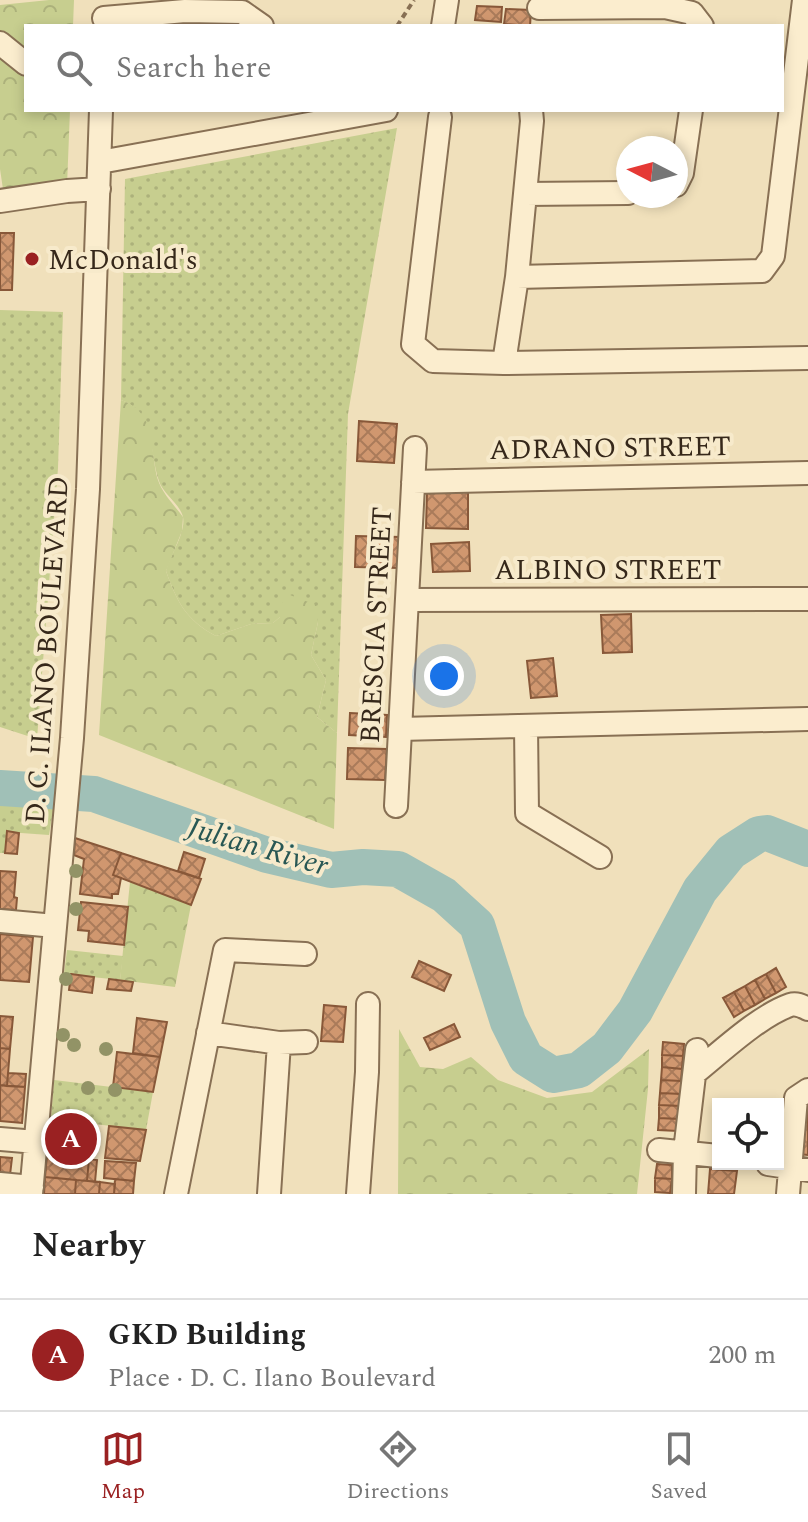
<!DOCTYPE html>
<html lang="en">
<head>
<meta charset="utf-8">
<style>
  body { margin:0; font-family:Spectral,serif; background:#f2f2f2; color:#222 }
  .controls { position:absolute; right:24px; bottom:24px; display:grid; overflow:hidden; border-radius:0px; box-shadow:0 4px 12px #0003 }
  .controls button { width:72px; height:72px; display:grid; place-items:center; padding:0; border:0; border-bottom:2px solid #e0e0e0; background:#fff; color:#222; font:40px sans-serif }
  .compass { position:absolute; left:616px; top:136px; width:72px; height:72px; border-radius:50%; background:#fff; box-shadow:0 4px 12px #0003; rotate:276deg }
  .you { position:absolute; left:444px; top:676px; width:28px; height:28px; margin:-20px; border:6px solid #fff; border-radius:50%; background:#1a73e8; box-shadow:0 0 0 12px #1a73e833 }
  .badge { display:grid; place-items:center; width:52px; height:52px; border-radius:50%; background:#9a2122; color:#fff; font-size:26px; font-weight:700 }
  .pin { position:absolute; translate:-50% -50%; border:4px solid #fff; box-shadow:0 2px 8px #0006 }
  .list { margin:0; padding:0; list-style:none }
  h2 { display:flex; justify-content:space-between; align-items:center; height:104px; margin:0; padding:0 32px; font-size:34px }
  h2 small { font-size:26px; font-weight:400; color:#767676 }
  .list li { display:grid; grid-template-columns:52px 1fr auto; gap:24px; align-items:center; box-sizing:border-box; height:112px; padding:0 32px; border-top:2px solid #e0e0e0 }
  .list b { display:block; font-size:30px; white-space:nowrap }
  .list p { margin:0; font-size:26px; white-space:nowrap; color:#767676 }
  .list em { font-size:26px; font-style:normal; color:#767676 }
  .icon { flex:none; width:44px; height:44px; fill:none; stroke:currentColor; stroke-width:2; stroke-linecap:round; stroke-linejoin:round }
  .map { position:relative; flex:none; width:808px; height:1194px; overflow:hidden }
  .search { position:absolute; background:#fff; box-shadow:0 4px 12px #0003; left:24px; right:24px; top:24px; height:88px; display:flex; align-items:center; gap:20px; box-sizing:border-box; padding:0 28px; border-radius:0px; color:#767676; font-size:30px }
  .sheet { height:216px; background:#fff }
  nav { display:flex; justify-content:space-around; align-items:center; box-sizing:border-box; height:112px; border-top:2px solid #e0e0e0; background:#fff; font-size:22px; color:#767676 }
  nav a { display:grid; justify-items:center; gap:4px }
  nav .on { color:#9a2122 }
  .map>svg:first-child { display:block }
  .grass { fill:url(#grass-dots) }
  .forest { fill:url(#forest-crowns) }
  .lines { fill:none; stroke-linecap:round; stroke-linejoin:round }
  .river { stroke:#a0c0b7; stroke-width:36 }
  .building { fill:url(#building-cross-hatch); stroke:#885839; stroke-width:2 }
  .minor-casing { stroke:#887054; stroke-width:26 }
  .path { stroke:#887054; stroke-width:4; stroke-dasharray:6 4; stroke-linecap:butt }
  .minor { stroke:#fbedce; stroke-width:22 }
  .tree { fill:#929366 }
  .poi-dot { fill:#9a2122; stroke:#f7eacb; stroke-width:3 }
  .labels { text-anchor:middle; stroke-width:8; stroke-linejoin:round; paint-order:stroke }
  .poi-label { font-size:28px; fill:#36281a; stroke:#f7eacb; text-anchor:start }
  .street-label { font-size:28px; fill:#36281a; stroke:#f7eacb }
  .water-label { font-size:30px; font-style:italic; fill:#285754; stroke:#f7eacb }
</style>
</head>
<body>
<div class="map">
<svg width="808" height="1194" viewBox="0 0 808 1194">
  <defs>
    <pattern id="grass-dots" width="8" height="8" patternUnits="userSpaceOnUse" patternTransform="scale(2)"><rect width="8" height="8" fill="#c7ce8f"/><path d="M2 2h.1M6 6h.1" fill="none" stroke="#acb17b" stroke-width="1.8" stroke-linecap="round"/></pattern>
    <pattern id="forest-crowns" width="20" height="18" patternUnits="userSpaceOnUse" patternTransform="scale(2)"><rect width="20" height="18" fill="#c7ce8f"/><path d="M2 6a3 3 0 1 1 6 0M12 15a3 3 0 1 1 6 0" fill="none" stroke="#acb17b"/></pattern>
    <pattern id="building-cross-hatch" width="8" height="8" patternUnits="userSpaceOnUse" patternTransform="scale(2)"><rect width="8" height="8" fill="#d0976f"/><path d="M0 0l8 8M0 8l8-8" fill="none" stroke="#aa7b5a"/></pattern>
  </defs>
  <rect width="100%" height="100%" fill="#f0e0bb"/>
  <path class="grass" d="M397,128L348,414L337,733L317,717L326,680L311,655L318,622L280,617L273,623L251,624L216,636C186,620 177,602 166,571C170,555 186,533 183,517C180,504 163,494 159,481C149,452 155,412 121,400L125,179Z
    M0,310L63,312L58,468L37,739L0,727Z
    M0,802L54,805L49,835L7,832L5,853H0Z
    M67,950L123,956L120,980L64,974Z
    M54,1080L153,1092L146,1130L51,1119Z"/>
  <path class="forest" d="M49,0H74L73,26H26V110H70L67,186L4,196L0,169V5Z
    M121,400C158,413 149,449 158,480C162,493 175,506 183,517L182,531L166,571C177,602 186,620 216,636L251,624L273,623L280,617L281,604L290,595L316,605L318,622L311,655L326,680L317,717L337,733L334,829L99,735Z
    M130,882L191,905L175,987L120,980Z
    M399,1029L420,1067L443,1069L471,1057L498,1080L547,1098L592,1092L649,1049L648,1089L637,1194H398Z"/>
  <g class="lines">
    <path class="river" d="M0,788L94,794L267,855L331,870L363,867L398,869L444,895L477,925L508,1022L526,1058L553,1075L579,1070L607,1048L635,1011L700,890L731,852L759,834L767,833L808,849"/>
  </g>
  <path class="building" d="M477,6L502,7L501,22L475,20Z
    M506,9L531,10L530,26L504,24Z
    M0,233H14L12,290H0Z
    M359,421L397,424L394,463L357,461Z
    M427,492H468V529L426,528Z
    M356,536L401,537L400,568L355,567Z
    M469,542L470,571L433,572L431,544Z
    M631,614L632,652L603,653L601,615Z
    M553,658L557,696L531,698L527,661Z
    M350,713L387,715L386,737L349,735Z
    M348,748L387,749L385,780L347,779Z
    M7,831L19,833L17,854L5,853Z
    M75,838L121,853L113,875L121,878L118,894H112V898L80,894L84,859L74,855Z
    M184,852L205,859L199,878L178,871Z
    M121,853L201,879L191,905L113,875Z
    M0,871L16,872L14,897L17,898L16,910L0,909Z
    M81,902L128,907L124,945L88,941L89,931L78,930Z
    M0,934L33,937L29,982L0,980Z
    M419,961L451,975L444,991L412,977Z
    M776,968L786,987L776,993L766,974Z
    M71,974L94,977L92,993L69,990Z
    M766,974L776,993L765,999L755,980Z
    M109,979L133,982L131,991L107,989Z
    M755,980L765,999L755,1005L745,986Z
    M745,986L755,1005L744,1011L734,992Z
    M734,992L744,1011L734,1017L723,998Z
    M324,1005L346,1007L343,1042L321,1041Z
    M0,1016L13,1017L10,1049L0,1048Z
    M137,1018L167,1022L160,1057L133,1053Z
    M454,1024L460,1037L430,1050L424,1038Z
    M663,1042L684,1044L683,1056L662,1055Z
    M0,1048L10,1049L7,1086L0,1085Z
    M117,1052L160,1057L153,1092L113,1087Z
    M662,1055L683,1056L682,1069L662,1067Z
    M662,1067L682,1069L681,1081L661,1080Z
    M8,1073L26,1074L25,1087L7,1086Z
    M661,1080L681,1081V1094L660,1093Z
    M0,1085L25,1087L22,1123L0,1121Z
    M660,1093L681,1094L680,1106L659,1105Z
    M659,1105L680,1106L679,1119L659,1118Z
    M805,1107H808V1155L799,1154Z
    M659,1118L679,1119L678,1131L658,1130Z
    M51,1121L95,1126L92,1158L48,1153Z
    M109,1126L146,1130L140,1161L105,1158Z
    M47,1155L89,1159L87,1181L45,1177Z
    M0,1157L12,1158L10,1175L0,1174Z
    M89,1159L97,1160L95,1182L87,1181Z
    M105,1161L136,1163L134,1181L104,1178Z
    M657,1164L672,1165V1179L655,1178Z
    M710,1169L737,1171L734,1194H708Z
    M45,1177L76,1180L75,1194H44Z
    M655,1178L672,1179L670,1193L655,1192Z
    M115,1179L134,1181L133,1194H114Z
    M76,1180L100,1182L99,1194H75Z
    M100,1182L115,1184L114,1194H99Z"/>
  <g class="lines">
    <g class="minor-casing">
      <path id="minor" d="M539,8L665,7L692,13L702,26
        M104,18L185,11L242,12L262,26
        M443,26L447,0
        M0,43L26,64
        M440,117L413,344L433,361L504,363L808,358
        M100,162L386,110
        M676,185L682,173L691,110
        M525,194L628,193
        M0,201L67,191L99,189
        M517,277L762,271L773,256L804,0
        M504,363L517,277L532,121L531,110
        M413,482L808,473
        M407,600L808,599
        M526,726L527,813L600,857
        M400,729L808,719
        M396,806L415,448
        M0,921L55,926
        M208,1033L279,1043L306,1042
        M696,1072C722,1051 759,1016 790,1005C797,1003 802,1006 808,1009
        M0,1139L36,1142
        M659,1150L718,1156
        M768,1164L808,1170
        M0,1184L32,1187
        M31,1194L72,738L88,489L101,110
        M176,1194L225,950L305,954
        M269,1194L279,1043
        M358,1194L367,1072L368,1004
        M684,1194L685,1151L697,1050
        M788,1194L796,1098L808,1090"/>
    </g>
    <path class="path" d="M397,26L414,0"/>
    <use href="#minor" class="minor"/>
  </g>
  <g class="tree">
    <circle cx="76" cy="871" r="7"/>
    <circle cx="76" cy="909" r="7"/>
    <circle cx="66" cy="979" r="7"/>
    <circle cx="63" cy="1035" r="7"/>
    <circle cx="74" cy="1045" r="7"/>
    <circle cx="106" cy="1049" r="7"/>
    <circle cx="88" cy="1088" r="7"/>
    <circle cx="115" cy="1090" r="7"/>
  </g>
  <circle class="poi-dot" cx="32" cy="259" r="8"/>
  <g class="labels">
    <g class="poi-label">
      <text x="48" y="269">McDonald's</text>
    </g>
    <g class="street-label">
      <text transform="translate(610 447) rotate(-1)" y="10">ADRANO STREET</text>
      <text x="608" y="579">ALBINO STREET</text>
      <text transform="translate(375 625) rotate(-87)" y="10">BRESCIA STREET</text>
      <text transform="translate(46 650) rotate(-86)" y="10">D. C. ILANO BOULEVARD</text>
    </g>
    <g class="water-label">
      <text transform="translate(258 846) rotate(16)" y="10">Julian River</text>
    </g>
  </g>
</svg>
<div class="controls">
<button><svg class="icon" aria-label="locate" viewBox="0 0 24 24"><circle cx="12" cy="12" r="6"/><path d="M12 2v4M12 18v4M2 12h4M18 12h4"/></svg></button>
</div>
<svg class="compass" viewBox="-18 -18 36 36"><path d="M0-13l5 13h-10z" fill="#e53935"/><path d="M0 13l5-13h-10z" fill="#767676"/></svg>
<div class="you"></div>
<div class="pin badge" style="left:71px;top:1139px">A</div>
<div class="search"><svg class="icon" aria-label="search" viewBox="0 0 24 24"><circle cx="10" cy="10" r="6"/><path d="M15 15l6 6"/></svg>Search here</div>
</div>
<section class="sheet">
<h2>Nearby<small></small></h2>
<ul class="list">
<li><span class="badge">A</span><div><b>GKD Building</b><p>Place · D. C. Ilano Boulevard</p></div><em>200 m</em></li>
</ul>
</section>
<nav>
<a class="on"><svg class="icon" aria-label="map" viewBox="0 0 24 24"><path d="M3 6l6-2 6 2 6-2v14l-6 2-6-2-6 2zM9 4v14M15 6v14"/></svg>Map</a>
<a><svg class="icon" aria-label="directions" viewBox="0 0 24 24"><path d="M12 3l9 9-9 9-9-9zM9 14v-3h6M13 9l2 2-2 2"/></svg>Directions</a>
<a><svg class="icon" aria-label="saved" viewBox="0 0 24 24"><path d="M7 4h10v16l-5-4-5 4z"/></svg>Saved</a>
</nav>
</body>
</html>
